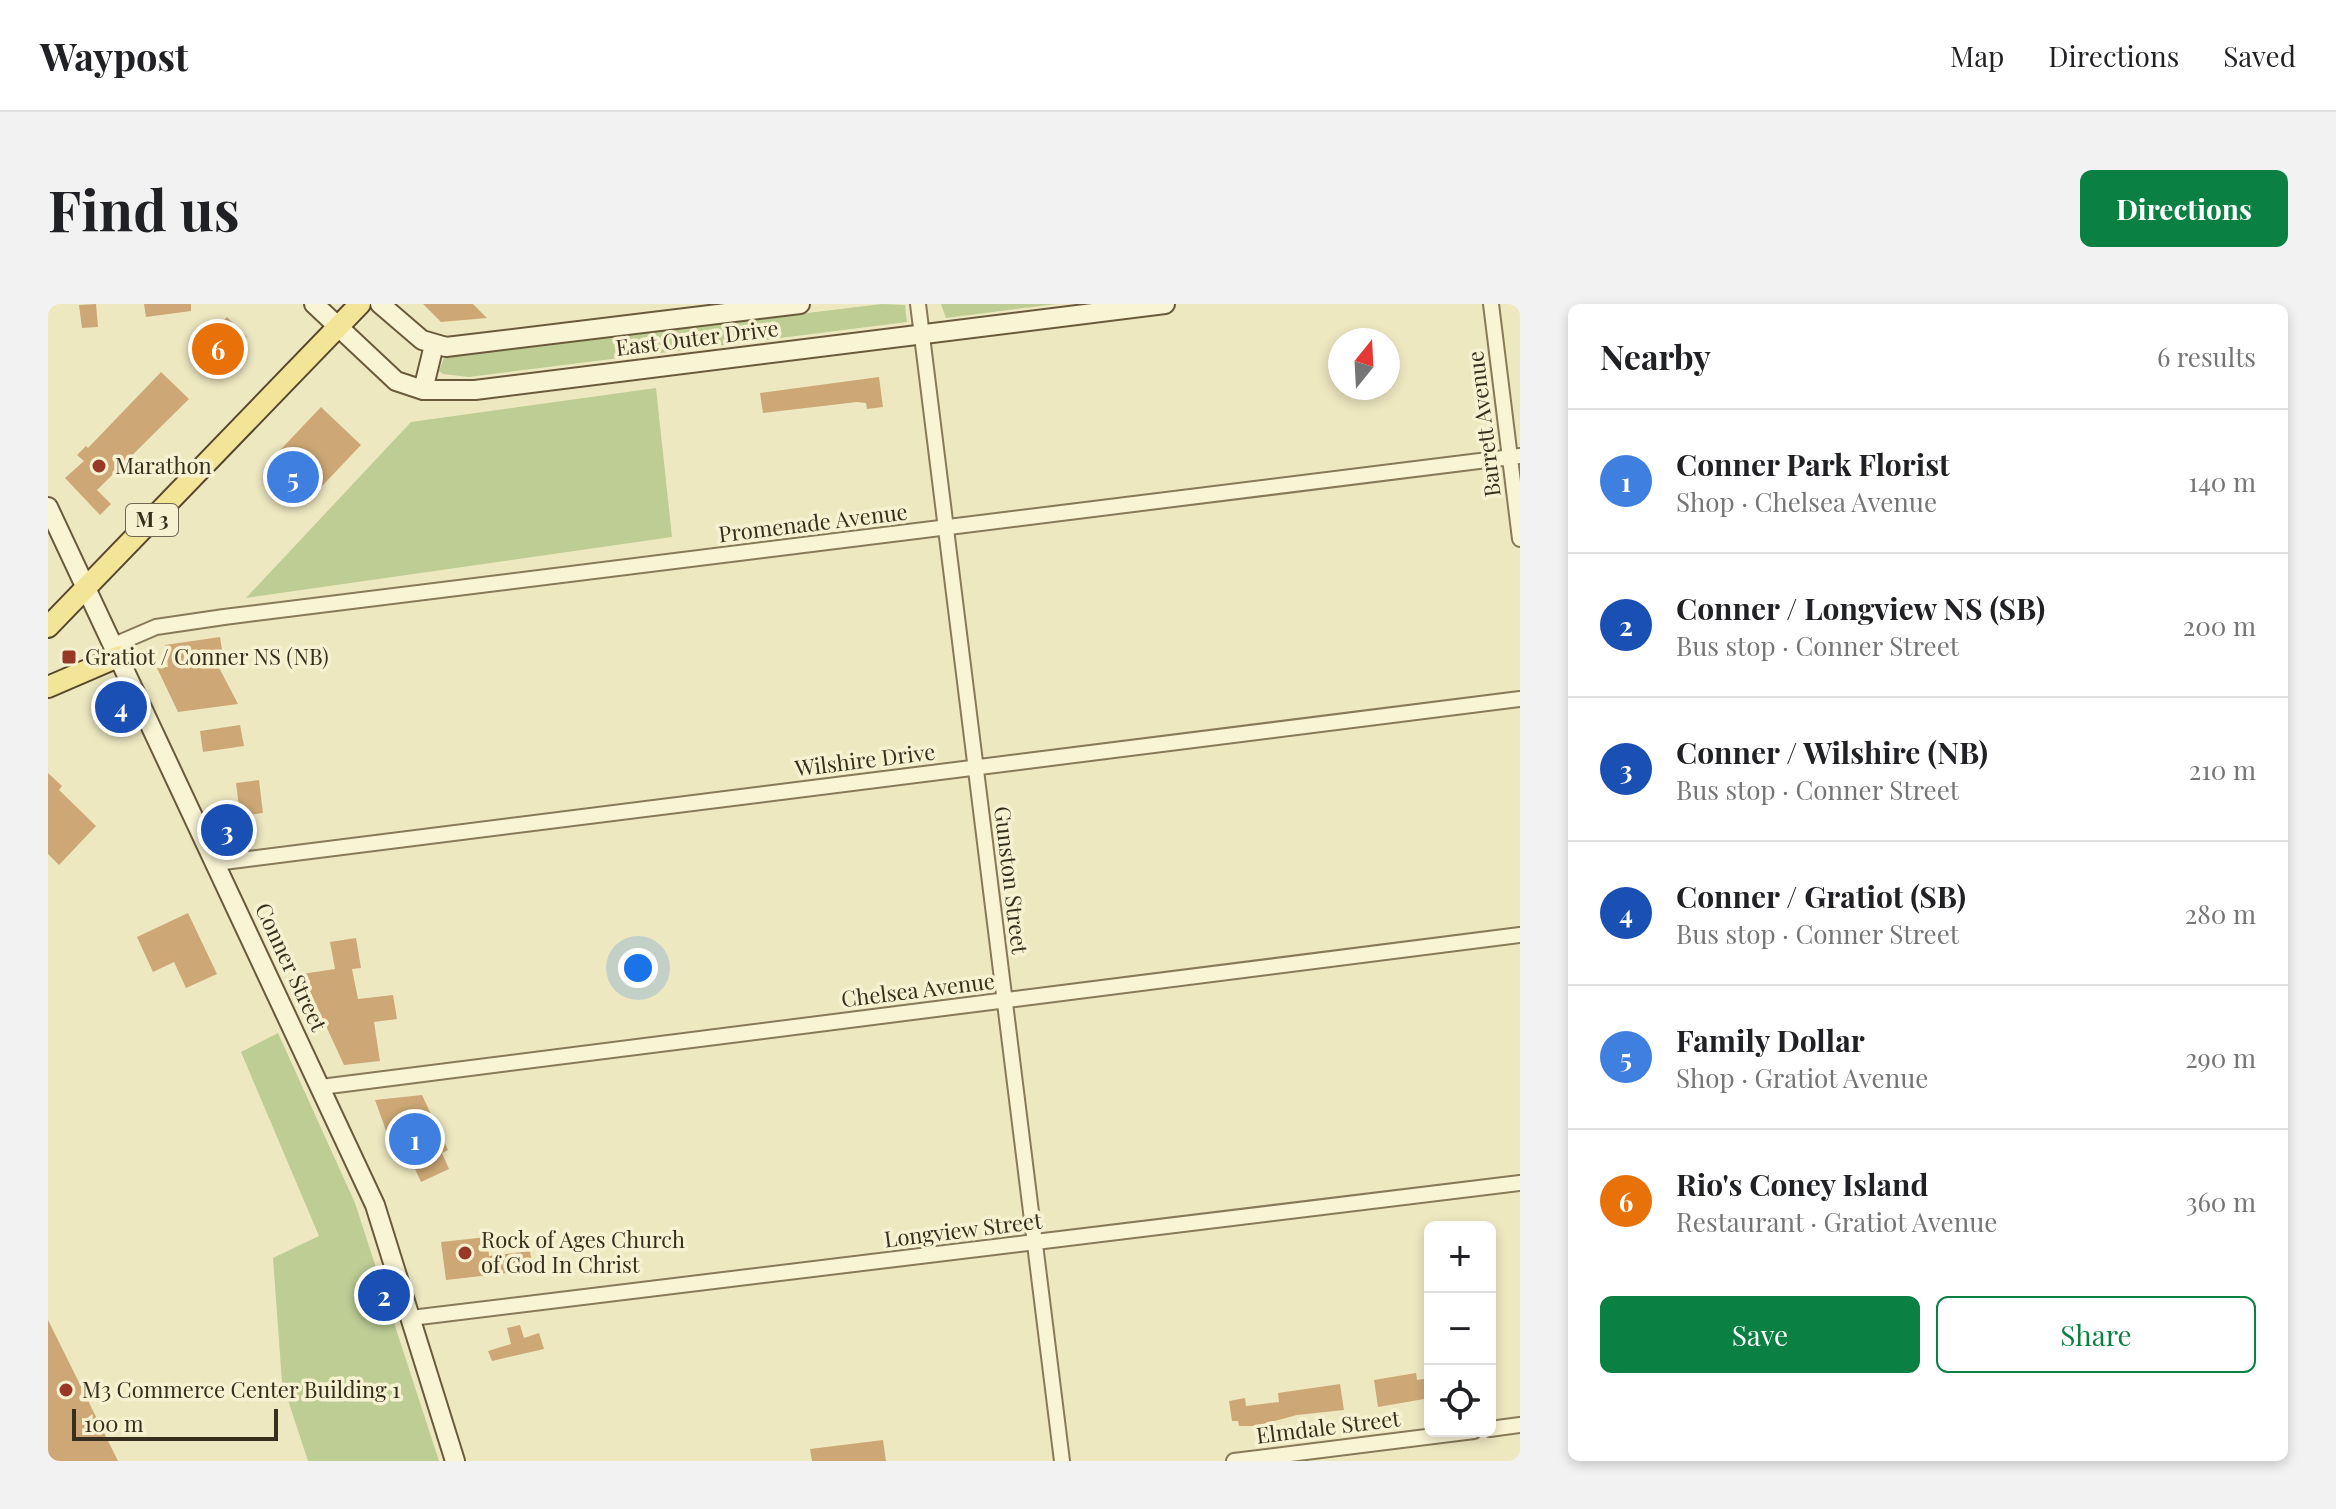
<!DOCTYPE html>
<html lang="en">
<head>
<meta charset="utf-8">
<style>
  body { margin:0; font-family:"Playfair Display",serif; background:#f2f2f2; color:#202124 }
  .controls { position:absolute; right:24px; bottom:24px; display:grid; overflow:hidden; border-radius:12px; box-shadow:0 4px 12px #0003 }
  .controls button { width:72px; height:72px; display:grid; place-items:center; padding:0; border:0; border-bottom:2px solid #e0e0e0; background:#fff; color:#202124; font:40px sans-serif }
  .compass { position:absolute; left:1280px; top:24px; width:72px; height:72px; border-radius:50%; background:#fff; box-shadow:0 4px 12px #0003; rotate:18deg }
  .scale { position:absolute; left:24px; bottom:20px; width:206px; box-sizing:border-box; padding-left:8px; border:4px solid #372e1d; border-top:0; font-size:22px; line-height:28px; white-space:nowrap; color:#372e1d; -webkit-text-stroke:6px #f6f1d0; paint-order:stroke }
  .you { position:absolute; left:590px; top:664px; width:28px; height:28px; margin:-20px; border:6px solid #fff; border-radius:50%; background:#1a73e8; box-shadow:0 0 0 12px #1a73e833 }
  .badge { display:grid; place-items:center; width:52px; height:52px; border-radius:50%; background:#0b8043; color:#fff; font-size:26px; font-weight:700 }
  .pin { position:absolute; translate:-50% -50%; border:4px solid #fff; box-shadow:0 2px 8px #0006 }
  .list { margin:0; padding:0; list-style:none }
  h2 { display:flex; justify-content:space-between; align-items:center; height:104px; margin:0; padding:0 32px; font-size:34px }
  h2 small { font-size:26px; font-weight:400; color:#757577 }
  .list li { display:grid; grid-template-columns:52px 1fr auto; gap:24px; align-items:center; box-sizing:border-box; height:144px; padding:0 32px; border-top:2px solid #e0e0e0 }
  .list b { display:block; font-size:30px; white-space:nowrap }
  .list p { margin:0; font-size:26px; white-space:nowrap; color:#757577 }
  .list em { font-size:26px; font-style:normal; color:#757577 }
  .actions { display:flex; gap:16px; padding:24px 32px }
  .actions a { flex:1; padding:18px 0; border:2px solid #0b8043; border-radius:12px; text-align:center; font-size:28px; color:#0b8043 }
  .actions .main { background:#0b8043; color:#fff }
  .icon { flex:none; width:44px; height:44px; fill:none; stroke:currentColor; stroke-width:2; stroke-linecap:round; stroke-linejoin:round }
  .map { position:relative; flex:none; width:1472px; height:1157px; overflow:hidden; border-radius:12px }
  header { display:flex; align-items:center; gap:48px; box-sizing:border-box; height:112px; padding:0 40px; background:#fff; border-bottom:2px solid #e0e0e0 }
  header strong { font-size:38px }
  nav { display:flex; gap:44px; margin-inline-start:auto; font-size:28px }
  .intro { display:flex; align-items:center; justify-content:space-between; box-sizing:border-box; height:192px; padding:0 48px }
  h1 { margin:0; font-size:56px }
  .button { padding:20px 36px; border-radius:12px; background:#0b8043; color:#fff; font-size:28px; font-weight:700 }
  main { display:flex; gap:48px; padding:0 48px }
  aside { flex:1; background:#fff; border-radius:12px; box-shadow:0 4px 12px #0003 }
  .map>svg:first-child { display:block }
  .green { fill:#bdcd94 }
  .building { fill:#cda876 }
  .lines { fill:none; stroke-linecap:round; stroke-linejoin:round }
  .street-casing { stroke:#887958; stroke-width:18 }
  .secondary-casing { stroke:#6a5a3b; stroke-width:22 }
  .primary-casing { stroke:#55462d; stroke-width:24 }
  .street { stroke:#f9f4d4; stroke-width:14 }
  .secondary { stroke:#f9f4d4; stroke-width:18 }
  .primary { stroke:#f3e597; stroke-width:20 }
  .poi-dot { fill:#983827; stroke:#f6f1d0; stroke-width:3 }
  .labels { text-anchor:middle; stroke-width:7; stroke-linejoin:round; paint-order:stroke }
  .shield { fill:#f6f1d0; stroke:#706853; stroke-width:2 }
  .shield-label { font-size:20px; font-weight:bold; fill:#372e1d }
  .street-label { font-size:22px; fill:#372e1d; stroke:#f6f1d0 }
  .poi-label { font-size:22px; fill:#372e1d; stroke:#f6f1d0; text-anchor:start }
</style>
</head>
<body>
<header>
<strong>Waypost</strong>
<nav><a>Map</a><a>Directions</a><a>Saved</a></nav>
</header>
<div class="intro"><h1>Find us</h1><a class="button">Directions</a></div>
<main>
<div class="map">
<svg width="1472" height="1157" viewBox="0 0 1472 1157">
  <rect width="100%" height="100%" fill="#eee8c1"/>
  <path class="green" d="M834,0L857,1L859,18L421,73L395,70L391,67L396,54L413,51Z
    M893,0H1008L898,14Z
    M608,84L624,233L198,294L363,118Z
    M230,729L307,899L391,1157H260L234,1078L225,954L271,932L193,748Z"/>
  <path class="building" d="M48,0L50,23L34,24L31,1Z
    M96,0H143V7L98,13Z
    M375,0H425L439,14L393,18Z
    M179,13L199,33L184,48L188,52L181,60L176,56L172,61L166,59L149,43Z
    M113,68L141,95L49,186L63,200L52,211L17,174L36,157L29,151L38,142L40,144Z
    M831,73L835,103L819,105L818,99L809,98L715,109L712,89Z
    M273,103L313,141L258,199L218,161Z
    M172,333L175,352L166,354L190,400L130,408L109,364L120,363L117,341Z
    M192,421L196,442L155,448L152,427Z
    M0,469L14,482L11,486L48,522L11,561L0,550Z
    M211,476L215,509L192,512L188,479Z
    M140,609L169,670L138,684L126,658L105,668L89,633Z
    M308,634L313,664L304,665L310,695L345,691L349,715L326,718L332,757L296,761L254,670L287,665L282,638Z
    M374,791L400,846L394,849L401,865L373,878L362,854L350,860L327,796Z
    M439,933L441,952L482,947L485,966L398,976L393,938Z
    M0,1016L70,1157H0Z
    M472,1021L476,1034L491,1029L496,1045L444,1057L440,1047L463,1040L459,1024Z
    M1368,1069L1369,1076L1382,1074V1094L1330,1103L1326,1076Z
    M1292,1080L1296,1106L1249,1111L1208,1122H1191L1190,1117H1184L1181,1097L1197,1094L1198,1102L1231,1098L1230,1089Z
    M835,1136L838,1157H764L762,1145Z"/>
  <g class="lines">
    <g class="street-casing">
      <path id="street" d="M870,0L1014,1157
        M1443,0L1472,235
        M66,341L108,323L176,313L1472,152
        M168,559L1472,395
        M273,783L1472,631
        M363,1014L1472,879
        M1442,1125L1472,1121
        M1186,1157L1426,1127"/>
    </g>
    <g class="secondary-casing">
      <path id="secondary" d="M266,0L348,77L375,86H427L1117,0
        M332,0L374,36L398,43L752,0
        M375,86L386,41
        M0,203L327,901L407,1157"/>
    </g>
    <g class="primary-casing">
      <path id="primary" d="M0,323L312,0
        M0,383L72,352"/>
    </g>
    <use href="#street" class="street"/>
    <use href="#secondary" class="secondary"/>
    <use href="#primary" class="primary"/>
  </g>
  <g class="poi-dot">
    <circle cx="51" cy="162" r="8"/>
    <rect x="13" y="345" width="16" height="16" rx="4"/>
    <circle cx="417" cy="949" r="8"/>
    <circle cx="18" cy="1086" r="8"/>
  </g>
  <g class="labels">
    <rect class="shield" x="78" y="200" width="52" height="32" rx="6"/>
    <g class="shield-label">
      <text x="104" y="223">M 3</text>
    </g>
    <g class="street-label">
      <text transform="translate(649 34) rotate(-7)" y="8">East Outer Drive</text>
      <text transform="translate(1436 120) rotate(-97)" y="8">Barrett Avenue</text>
      <text transform="translate(765 219) rotate(-7)" y="8">Promenade Avenue</text>
      <text transform="translate(817 456) rotate(-7)" y="8">Wilshire Drive</text>
      <text transform="translate(963 576) rotate(83)" y="8">Gunston Street</text>
      <text transform="translate(243 663) rotate(65)" y="8">Conner Street</text>
      <text transform="translate(870 686) rotate(-7)" y="8">Chelsea Avenue</text>
      <text transform="translate(915 926) rotate(-7)" y="8">Longview Street</text>
      <text transform="translate(1280 1123) rotate(-7)" y="8">Elmdale Street</text>
    </g>
    <g class="poi-label">
      <text x="67" y="170">Marathon</text>
      <text x="37" y="361">Gratiot / Conner NS (NB)</text>
      <text x="433" y="944">Rock of Ages Church<tspan x="433" dy="25">of God In Christ</tspan></text>
      <text x="34" y="1094">M3 Commerce Center Building 1</text>
    </g>
  </g>
</svg>
<div class="controls">
<button>+</button>
<button>−</button>
<button><svg class="icon" aria-label="locate" viewBox="0 0 24 24"><circle cx="12" cy="12" r="6"/><path d="M12 2v4M12 18v4M2 12h4M18 12h4"/></svg></button>
</div>
<svg class="compass" viewBox="-18 -18 36 36"><path d="M0-13l5 13h-10z" fill="#e53935"/><path d="M0 13l5-13h-10z" fill="#757577"/></svg>
<div class="scale">100 m</div>
<div class="you"></div>
<div class="pin badge" style="left:367px;top:835px;background:#3f7fe0">1</div>
<div class="pin badge" style="left:336px;top:991px;background:#1a4fb4">2</div>
<div class="pin badge" style="left:179px;top:526px;background:#1a4fb4">3</div>
<div class="pin badge" style="left:73px;top:403px;background:#1a4fb4">4</div>
<div class="pin badge" style="left:245px;top:173px;background:#3f7fe0">5</div>
<div class="pin badge" style="left:170px;top:45px;background:#e8710a">6</div>
</div>
<aside>
<h2>Nearby<small>6 results</small></h2>
<ul class="list">
<li><span class="badge" style="background:#3f7fe0">1</span><div><b>Conner Park Florist</b><p>Shop · Chelsea Avenue</p></div><em>140 m</em></li>
<li><span class="badge" style="background:#1a4fb4">2</span><div><b>Conner / Longview NS (SB)</b><p>Bus stop · Conner Street</p></div><em>200 m</em></li>
<li><span class="badge" style="background:#1a4fb4">3</span><div><b>Conner / Wilshire (NB)</b><p>Bus stop · Conner Street</p></div><em>210 m</em></li>
<li><span class="badge" style="background:#1a4fb4">4</span><div><b>Conner / Gratiot (SB)</b><p>Bus stop · Conner Street</p></div><em>280 m</em></li>
<li><span class="badge" style="background:#3f7fe0">5</span><div><b>Family Dollar</b><p>Shop · Gratiot Avenue</p></div><em>290 m</em></li>
<li><span class="badge" style="background:#e8710a">6</span><div><b>Rio's Coney Island</b><p>Restaurant · Gratiot Avenue</p></div><em>360 m</em></li>
</ul>
<div class="actions"><a class="main">Save</a><a>Share</a></div>
</aside>
</main>
</body>
</html>
